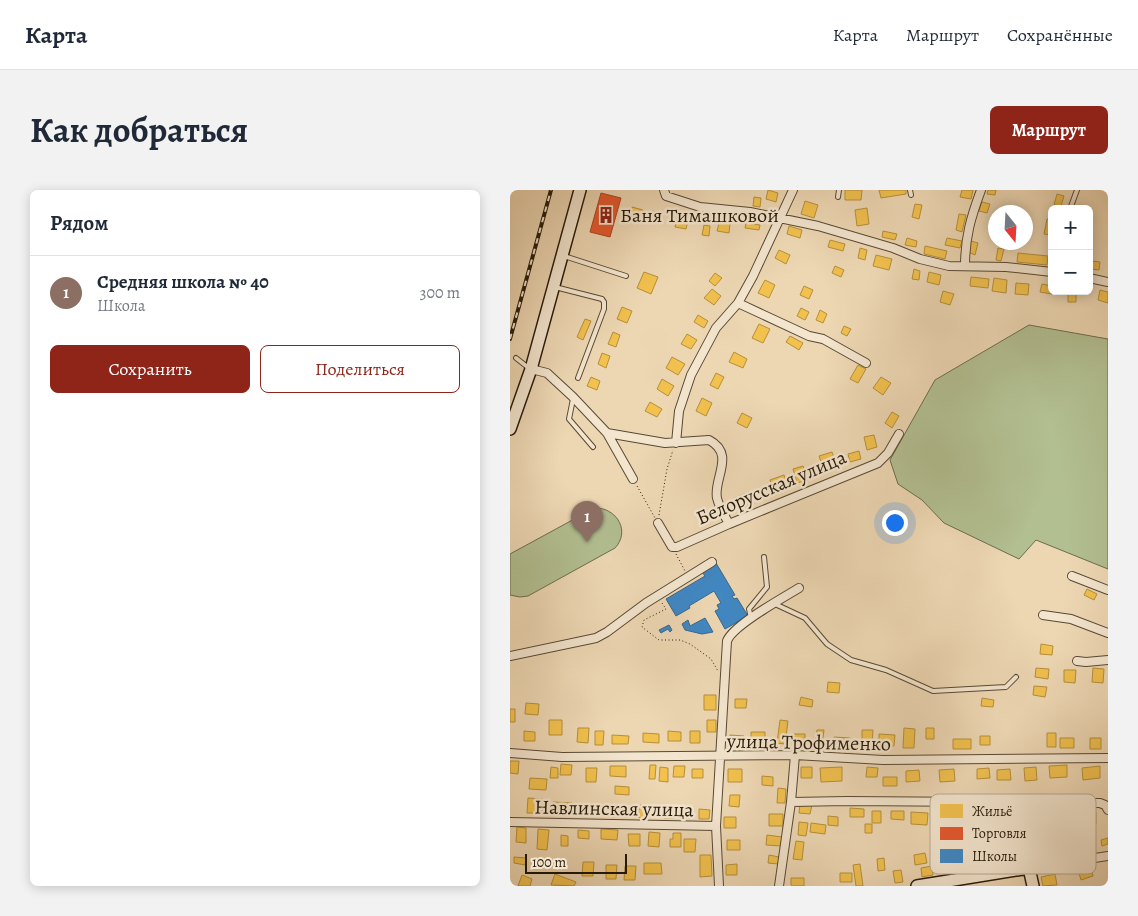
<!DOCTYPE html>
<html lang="ru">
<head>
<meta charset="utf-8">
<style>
  body { margin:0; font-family:Alegreya,serif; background:#f2f2f3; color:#1f2937 }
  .controls { position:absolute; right:15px; top:15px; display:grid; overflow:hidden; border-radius:8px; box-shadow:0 2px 12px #0003 }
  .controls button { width:45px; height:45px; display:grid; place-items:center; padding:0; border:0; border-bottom:1px solid #e0e1e3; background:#fff; color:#1f2937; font:25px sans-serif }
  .compass { position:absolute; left:478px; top:15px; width:45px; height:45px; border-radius:50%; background:#fff; box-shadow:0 2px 12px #0003; rotate:162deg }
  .scale { position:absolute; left:15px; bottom:12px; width:102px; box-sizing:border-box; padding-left:5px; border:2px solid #271a09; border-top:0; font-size:14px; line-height:18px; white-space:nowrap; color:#271a09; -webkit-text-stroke:4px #f3e5ce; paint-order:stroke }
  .you { position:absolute; left:384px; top:332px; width:18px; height:18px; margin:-12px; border:4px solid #fff; border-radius:50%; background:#1a73e8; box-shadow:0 0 0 8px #1a73e833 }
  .badge { display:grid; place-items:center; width:32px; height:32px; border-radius:50%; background:#8f2418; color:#fff; font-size:16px; font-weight:700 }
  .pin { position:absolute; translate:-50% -41px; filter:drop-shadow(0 1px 2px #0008) }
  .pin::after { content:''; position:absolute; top:26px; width:18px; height:15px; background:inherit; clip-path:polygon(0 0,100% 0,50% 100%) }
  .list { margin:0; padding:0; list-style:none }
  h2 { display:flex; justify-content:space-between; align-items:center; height:65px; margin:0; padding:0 20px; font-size:21px }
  h2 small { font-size:16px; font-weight:400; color:#747a83 }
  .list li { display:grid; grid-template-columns:32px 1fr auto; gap:15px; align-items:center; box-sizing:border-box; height:75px; padding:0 20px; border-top:1px solid #e0e1e3 }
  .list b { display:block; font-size:19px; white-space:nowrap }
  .list p { margin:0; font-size:16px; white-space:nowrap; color:#747a83 }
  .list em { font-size:16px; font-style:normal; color:#747a83 }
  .actions { display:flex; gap:10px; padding:15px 20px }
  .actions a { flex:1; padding:11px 0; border:1px solid #8f2418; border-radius:8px; text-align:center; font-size:18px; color:#8f2418 }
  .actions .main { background:#8f2418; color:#fff }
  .map { position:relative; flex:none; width:598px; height:696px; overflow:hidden; border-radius:8px }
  header { display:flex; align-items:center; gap:30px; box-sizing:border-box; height:70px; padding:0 25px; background:#fff; border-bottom:1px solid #e0e1e3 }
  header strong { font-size:24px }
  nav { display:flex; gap:28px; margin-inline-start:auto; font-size:18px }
  .intro { display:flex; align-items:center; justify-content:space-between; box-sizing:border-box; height:120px; padding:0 30px }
  h1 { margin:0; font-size:35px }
  .button { padding:12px 22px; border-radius:8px; background:#8f2418; color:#fff; font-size:18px; font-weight:700 }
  main { display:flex; gap:30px; padding:0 30px }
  aside { flex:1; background:#fff; border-radius:8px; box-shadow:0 2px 12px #0003 }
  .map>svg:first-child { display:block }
  .green { fill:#b2bf91; stroke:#6c6c4d }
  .homes { fill:#f2c14e; stroke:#b58f39 }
  .shops { fill:#e4572e; stroke:#ab4523 }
  .schools { fill:#3f88c5; stroke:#38678d }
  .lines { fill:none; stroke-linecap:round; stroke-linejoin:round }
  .lane-casing { stroke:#584934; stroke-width:6 }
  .street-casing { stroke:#584934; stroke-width:10 }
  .secondary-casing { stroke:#271a09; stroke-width:14 }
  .path { stroke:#271a09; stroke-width:1; stroke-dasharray:1 2.5; stroke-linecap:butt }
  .lane { stroke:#f3e5ce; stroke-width:4 }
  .street { stroke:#f3e5ce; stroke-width:8 }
  .secondary { stroke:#f3e5ce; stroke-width:11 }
  .rail-casing { stroke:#271a09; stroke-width:4 }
  .rail { stroke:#f3e5ce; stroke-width:2; stroke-dasharray:5.5; stroke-linecap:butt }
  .labels { text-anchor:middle; stroke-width:5; stroke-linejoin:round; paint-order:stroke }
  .poi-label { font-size:20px; fill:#271a09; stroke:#f3e5ce; text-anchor:start }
  .street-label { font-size:20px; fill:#271a09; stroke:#f3e5ce }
  .key { fill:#f3e5ce; stroke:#b6a893; stroke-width:1 }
  .key-label { font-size:14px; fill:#271a09 }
</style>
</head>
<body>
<header>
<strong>Карта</strong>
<nav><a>Карта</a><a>Маршрут</a><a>Сохранённые</a></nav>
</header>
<div class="intro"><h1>Как добраться</h1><a class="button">Маршрут</a></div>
<main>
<aside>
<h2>Рядом<small></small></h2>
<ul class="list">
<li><span class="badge" style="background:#8d6e63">1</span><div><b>Средняя школа № 40</b><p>Школа</p></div><em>300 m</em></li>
</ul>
<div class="actions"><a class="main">Сохранить</a><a>Поделиться</a></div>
</aside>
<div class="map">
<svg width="598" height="696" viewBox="0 0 598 696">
  <rect width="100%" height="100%" fill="#edd7b3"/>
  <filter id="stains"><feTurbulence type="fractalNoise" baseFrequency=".004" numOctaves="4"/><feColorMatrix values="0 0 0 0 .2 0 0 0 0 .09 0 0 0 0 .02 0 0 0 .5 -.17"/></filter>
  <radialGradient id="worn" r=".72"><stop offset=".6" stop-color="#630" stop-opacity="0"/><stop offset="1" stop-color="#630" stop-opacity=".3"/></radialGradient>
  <path class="green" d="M519,135L598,149V379L526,350L509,369L434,333L412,310L388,294L380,270L425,190Z
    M88,318C108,320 120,342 105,358L18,406L10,407L0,405V364L79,321Z"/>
  <path class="homes" d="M258,0L268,3L266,12L256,9Z
    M335,0H352L351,10H335Z
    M369,0H396V4L371,8Z
    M452,0H463L461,9L450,7Z
    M478,0H486L485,5L477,4Z
    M547,4L554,6L551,16L544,15Z
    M244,7L251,8L250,17L243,16Z
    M295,11L308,15L304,28L291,24Z
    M472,12L480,14L477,23L469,21Z
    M405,14L412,15L409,29L402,27Z
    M122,17L133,20L131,29L120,26Z
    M357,18L359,34L347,36L345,20Z
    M142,21L152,23L149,32L139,30Z
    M449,24L456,25L452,42L446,40Z
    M167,28L178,31L176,39L165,37Z
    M537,29L542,30L540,45L534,44Z
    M209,33L220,34L219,43L207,41Z
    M236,33L250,35L249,40L235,38Z
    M194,35L200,36L199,46L192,45Z
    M279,36L292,40L290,48L277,44Z
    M373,41L387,44L385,50L372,47Z
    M397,48L407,51L406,57L395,55Z
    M437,48L452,51L450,58L435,55Z
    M320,50L335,54L333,61L318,57Z
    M461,51L468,53L465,65L458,62Z
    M415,56L437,61L435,69L414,64Z
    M350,58L357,60L355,70L348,68Z
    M488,58L494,59L491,71L486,70Z
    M269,60L280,65L276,74L265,68Z
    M508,63L538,66L537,75L507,72Z
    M366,65L382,69L379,80L363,76Z
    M582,71L590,72L589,80L581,79Z
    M325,76L334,80L331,87L322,83Z
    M404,79L410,81L409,90L402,89Z
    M134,82L148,87L141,104L127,98Z
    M419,82L431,85L429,95L417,92Z
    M205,83L212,88L205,96L199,91Z
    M461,87L479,89L478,98L460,96Z
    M484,88L497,90L496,103L482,101Z
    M255,90L265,95L259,108L248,103Z
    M506,93L519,94L518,105L505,104Z
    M532,94L542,96V104L530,102Z
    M294,96L303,100L299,109L290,105Z
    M202,99L211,106L204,115L194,108Z
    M590,100L598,102V113L588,110Z
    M433,101L444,104L440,115L430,112Z
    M558,101H566V112H558Z
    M112,117L122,121L117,133L107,129Z
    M291,118L299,122L295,130L287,126Z
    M310,120L317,124L313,133L306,130Z
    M188,125L198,131L194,138L184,132Z
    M75,129L81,131L73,150L67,147Z
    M249,134L260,139L253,153L242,148Z
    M334,136L341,139L337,146L331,143Z
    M103,142L110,145L106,157L98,154Z
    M177,144L187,150L181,159L171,154Z
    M280,146L293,153L289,160L276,152Z
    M224,162L237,169L233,178L219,172Z
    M92,163L100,166L96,178L88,174Z
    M162,167L175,174L168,185L156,178Z
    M348,175L356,179L348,193L340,189Z
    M206,183L214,187L208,199L200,195Z
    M81,187L90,191L87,200L77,196Z
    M371,187L381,193L373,205L363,198Z
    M152,189L164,196L158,206L147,199Z
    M192,208L202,213L196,226L186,221Z
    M140,212L152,219L147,227L135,221Z
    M382,222L389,226L382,238L375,233Z
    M232,223L242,228L237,238L227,233Z
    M364,245L367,257L357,260L354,247Z
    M349,261L351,269L340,272L338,264Z
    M322,262L326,273L313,277L309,266Z
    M293,276L298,290L287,293L283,279Z
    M274,285L279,299L265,304L260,290Z
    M239,302L244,314L229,320L224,308Z
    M577,399L587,404L584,410L574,405Z
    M531,454L543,456L542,465L530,464Z
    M526,478L539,479L538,489L525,487Z
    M583,478L594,479L593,493L582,492Z
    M554,480H566L565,493L554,492Z
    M318,492L330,493L329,503L317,502Z
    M524,496L537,497L535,507L523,505Z
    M194,505H206V520H194Z
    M291,507L303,510L302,517L289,515Z
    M472,508L484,510L483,517L471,516Z
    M225,509H237L236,518H225Z
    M16,513L29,514L28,525L15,524Z
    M0,519H5V532H0Z
    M39,530H52V545H39Z
    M197,530H206V542H197Z
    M270,530L278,531L275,554L267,553Z
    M68,538H79L78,553L67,552Z
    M394,538L405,539L404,558H393Z
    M416,538H424V549H416Z
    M307,540H314L312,555H305Z
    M352,540H363L362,554L352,553Z
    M14,541L25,542V551H14Z
    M85,541H94L93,555H85Z
    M158,541L171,542V551H158Z
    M180,541H190V553H180Z
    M241,542H255V553H241Z
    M133,543L149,544V553L133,552Z
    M537,543H546V557H537Z
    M284,544H295V554H284Z
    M369,544L385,545L384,556H369Z
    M102,545L119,546L118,554H102Z
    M220,545L234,546L233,557L220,556Z
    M470,546H480V555H470Z
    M324,547L340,548V556L324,555Z
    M550,548H564V558H550Z
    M580,548H591V559H580Z
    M443,549H461V559H443Z
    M0,571H9L8,584L0,583Z
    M51,574L62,575L61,585H50Z
    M140,575H146L145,589H139Z
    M557,575V587L540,588L539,576Z
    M100,576H116V587L100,586Z
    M164,576H175L174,587H163Z
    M590,576V588L573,590L572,578Z
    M41,577L48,578V588H40Z
    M150,577L158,578V592L149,591Z
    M291,577H302V588H291Z
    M332,577V591L311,592L310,578Z
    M357,577L368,578L367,587H356Z
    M526,577L527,590L515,591L514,578Z
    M76,578H87L86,592H76Z
    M479,578L480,588L467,589V579Z
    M182,579H193V588H182Z
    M218,579H232V592H218Z
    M444,579L445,591L430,592L429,580Z
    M500,579L501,590H487V580Z
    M409,580L410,591L396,592V581Z
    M252,586L263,587V596L252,595Z
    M373,587H387V596H373Z
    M20,588L37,589L36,600L19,599Z
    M105,596L119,597V605L105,604Z
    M268,598L276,599L275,613H267Z
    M220,605H230L229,617L219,616Z
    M18,608L33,609L32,623H17Z
    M43,612L62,613L61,624L43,623Z
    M290,614L302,615L300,624L289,623Z
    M130,615L136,616V628L122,627V620H129Z
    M68,617H79L78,626L67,625Z
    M154,618H165L164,628H154Z
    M340,618L354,619V627H340Z
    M95,619H106L105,627L94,626Z
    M189,619L200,620L199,629H189Z
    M362,621H371V633H362Z
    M381,621H394V630L381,629Z
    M569,621L586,622V634L568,633Z
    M401,622L418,623L417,635L401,634Z
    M259,624H273V636H259Z
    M318,626L328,627V636L318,635Z
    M214,627H226V638H214Z
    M289,632L298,633L296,646L288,645Z
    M301,633L316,635L315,644L300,642Z
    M355,634H362V643H355Z
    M7,637L16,638V653L6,652Z
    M28,639L39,640L37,660L27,659Z
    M91,639L108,640L107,650L91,649Z
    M68,640L79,641V649L68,648Z
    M139,642L150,643L149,657L138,656Z
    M163,643H171V657H160V649H163Z
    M118,644H130V656H119Z
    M51,645L58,646V656H51Z
    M257,645L272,647L271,656L256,655Z
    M598,648V654L592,656L591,650Z
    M174,649H186L185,662H174Z
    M217,650H230V660H217Z
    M286,651L294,652L292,670L283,669Z
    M415,663L417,673L405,675L404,665Z
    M190,665H201L202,686L190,687Z
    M259,665L269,667L268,674L258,673Z
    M4,667L16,668L15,675L4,673Z
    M374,668L375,680L368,681L367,669Z
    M452,668L453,682L437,684L435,671Z
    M73,672H84L83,686H72Z
    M134,673H151L152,684H134Z
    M227,674V685H216V675Z
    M350,674L353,696H346L343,675Z
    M96,675H107L106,689H96Z
    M115,676H126L125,690H114Z
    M422,676L423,685L412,687L411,678Z
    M580,676L583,686L571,690L568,680Z
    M391,680L393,692L385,693L383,681Z
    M330,683H342V692H330Z
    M45,684L66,692L64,696L41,695Z
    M545,684L547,695L533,696L531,687Z
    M12,685L22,689L20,696H8Z
    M281,688H294V696H283L281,695Z"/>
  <path class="shops" d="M91,3L111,8L100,47L80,42Z"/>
  <path class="schools" d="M206,373L225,405L222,406L224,409L227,408L238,426L215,439L205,421L209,419L207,415L211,413L204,401L179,416L180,418L166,426L156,409L195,386L192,382Z
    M195,428L203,442L192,444L175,440L172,434L178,430L180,436Z
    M159,435L162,440L160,442L158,439L151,443L149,440Z"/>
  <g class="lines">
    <g class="lane-casing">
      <path id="lane" d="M400,0L401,5
        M328,7L329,0
        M560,19L567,0
        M54,66L116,86
        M45,97L92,109L94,112V119L68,188
        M6,168L20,179
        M63,209L59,229L83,257
        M265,414L295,428L317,454L341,470L376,480L423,501L496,497L506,487
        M241,428L239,419L257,397L254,367"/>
    </g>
    <g class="street-casing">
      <path id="street" d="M154,0L156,6L190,17L240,22L308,36L383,58L410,69L439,76L496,77L542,82
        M455,76C455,47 461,27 471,0
        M579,88L598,92
        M228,113L299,146L313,149L356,173
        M21,179L37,183L63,207L97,243L123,289
        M97,243L155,253L199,250C226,264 203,289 207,308C209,317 215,326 219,334
        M166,253L169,221L181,185L206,138L228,113L243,86L283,0
        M148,333L162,357H167L219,334L368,273L378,263L389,244
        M562,386L598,400
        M533,425L561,429L598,443
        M0,466L86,448L97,442L136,413L202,372
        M567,471L576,472L598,470
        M0,563L52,567L285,565L373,570L598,568
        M281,612L337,611L590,613L595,615L598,620
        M0,632L206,636
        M519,678L598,666
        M209,696L206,636L217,451C223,435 273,408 289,398
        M269,696L281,612L285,565"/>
    </g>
    <g class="secondary-casing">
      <path id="secondary" d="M0,239L21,179L70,0
        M407,696L519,678L523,696"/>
    </g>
    <path class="path" d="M127,296L145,328
      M149,325L157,279L163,260
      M166,364L175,381
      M152,413L156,419L134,430L132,437L149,450H170L180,454L201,469L208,481"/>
    <use href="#lane" class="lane"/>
    <use href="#street" class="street"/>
    <use href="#secondary" class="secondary"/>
    <g class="rail-casing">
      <path id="rail" d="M0,149L41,0"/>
    </g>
    <use href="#rail" class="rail"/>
  </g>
  <defs>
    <g id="building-bare" transform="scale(1.35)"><path d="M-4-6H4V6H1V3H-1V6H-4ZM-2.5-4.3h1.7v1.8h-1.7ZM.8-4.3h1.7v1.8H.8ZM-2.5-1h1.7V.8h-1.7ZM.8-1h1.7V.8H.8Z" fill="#8f2418" stroke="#f3e5ce" stroke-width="2.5" paint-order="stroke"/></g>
  </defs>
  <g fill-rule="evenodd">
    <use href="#building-bare" x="96" y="25"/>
  </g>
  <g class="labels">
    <g class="poi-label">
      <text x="110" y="32">Баня Тимашковой</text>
    </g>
    <g class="street-label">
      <text transform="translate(261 297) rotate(-23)" y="7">Белорусская улица</text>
      <text transform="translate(299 552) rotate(1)" y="7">улица Трофименко</text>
      <text transform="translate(104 618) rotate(1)" y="7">Навлинская улица</text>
    </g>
  </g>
  <rect x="420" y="604" width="166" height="80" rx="8" class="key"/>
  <rect x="430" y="614" width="23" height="14" fill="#f2c14e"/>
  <rect x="430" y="637" width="23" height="13" fill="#e4572e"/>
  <rect x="430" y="659" width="23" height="14" fill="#3f88c5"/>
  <g class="key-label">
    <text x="462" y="626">Жильё</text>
    <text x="462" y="648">Торговля</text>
    <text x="462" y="671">Школы</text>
  </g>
  <rect width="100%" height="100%" filter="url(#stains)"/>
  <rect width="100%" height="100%" fill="url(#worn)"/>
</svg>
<div class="controls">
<button>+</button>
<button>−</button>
</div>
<svg class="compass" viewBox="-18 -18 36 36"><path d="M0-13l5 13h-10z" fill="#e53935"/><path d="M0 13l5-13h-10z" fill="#747a83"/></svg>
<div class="scale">100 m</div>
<div class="you"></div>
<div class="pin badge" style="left:77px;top:352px;background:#8d6e63">1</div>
</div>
</main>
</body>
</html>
